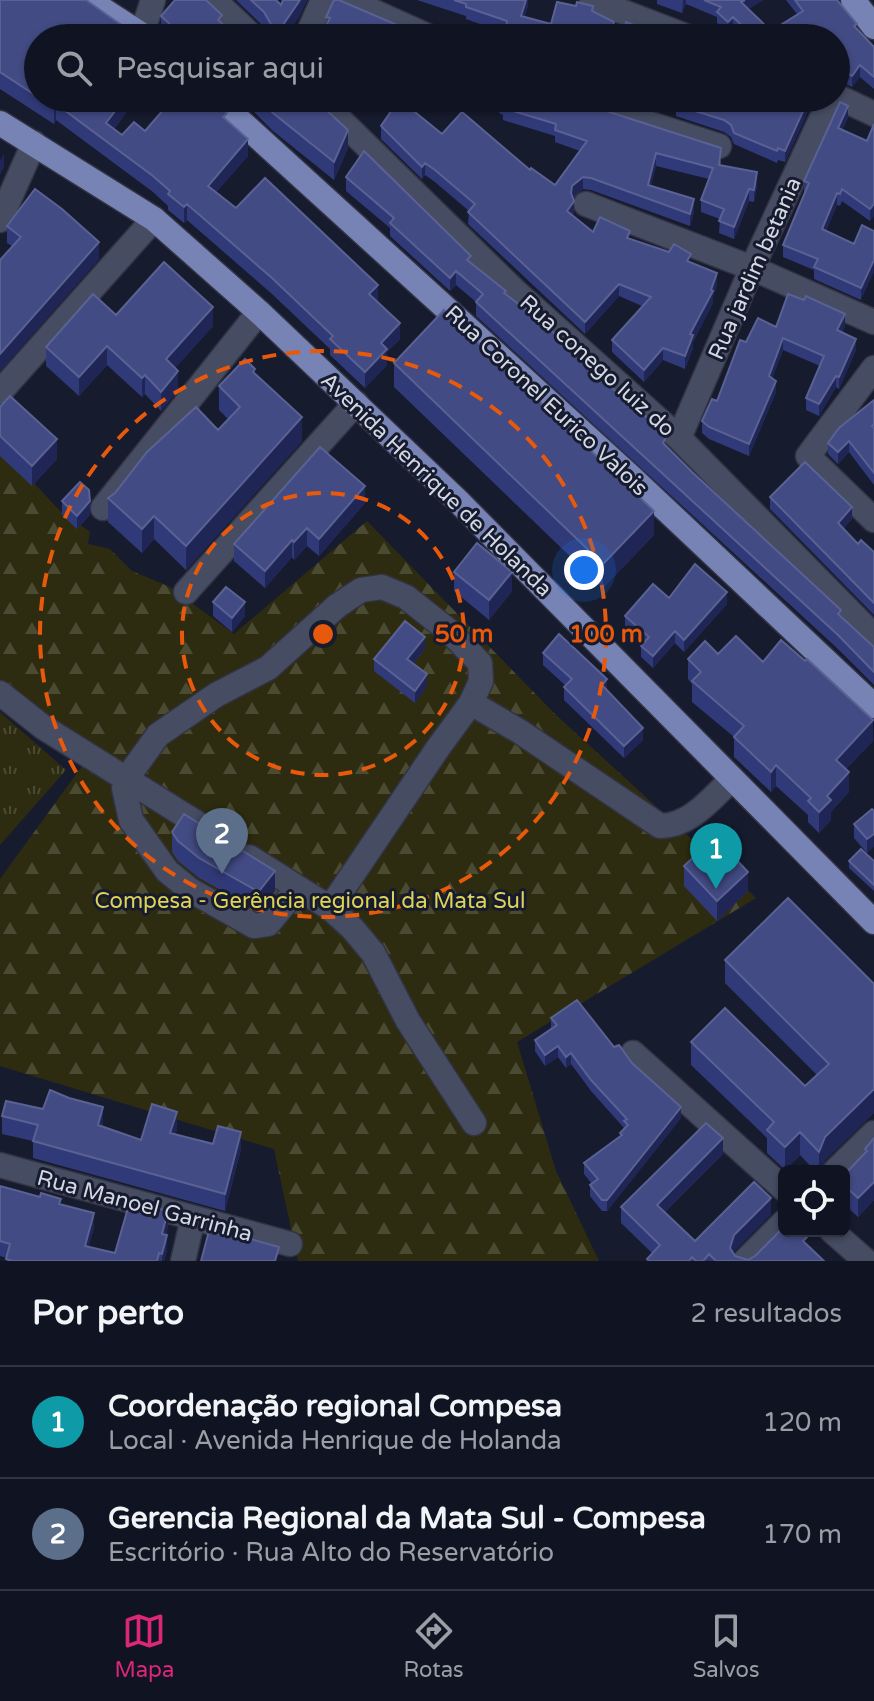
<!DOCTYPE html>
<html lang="pt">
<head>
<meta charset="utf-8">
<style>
  body { margin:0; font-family:"Varela Round",sans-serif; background:#1e212f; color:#f1f3f6 }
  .controls { position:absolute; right:24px; bottom:24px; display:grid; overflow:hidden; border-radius:12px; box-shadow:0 2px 6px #0004 }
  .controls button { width:72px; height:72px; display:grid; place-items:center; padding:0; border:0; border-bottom:2px solid #303340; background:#101422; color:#f1f3f6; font:40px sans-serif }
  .you { position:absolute; left:584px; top:570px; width:28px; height:28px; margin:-20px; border:6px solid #fff; border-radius:50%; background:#1a73e8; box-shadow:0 0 0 12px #1a73e833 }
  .badge { display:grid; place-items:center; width:52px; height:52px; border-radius:50%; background:#db2777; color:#fff; font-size:26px; font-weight:700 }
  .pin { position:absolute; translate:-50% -66px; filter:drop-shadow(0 2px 4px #0008) }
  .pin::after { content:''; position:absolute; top:42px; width:28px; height:24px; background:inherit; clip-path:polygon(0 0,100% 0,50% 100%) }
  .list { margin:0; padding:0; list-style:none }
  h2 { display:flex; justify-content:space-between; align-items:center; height:104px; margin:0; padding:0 32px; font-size:34px }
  h2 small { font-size:26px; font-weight:400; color:#9c9ea5 }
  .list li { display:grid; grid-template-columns:52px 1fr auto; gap:24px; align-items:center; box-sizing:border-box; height:112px; padding:0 32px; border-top:2px solid #303340 }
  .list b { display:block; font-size:30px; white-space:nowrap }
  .list p { margin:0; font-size:26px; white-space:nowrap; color:#9c9ea5 }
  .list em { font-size:26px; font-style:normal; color:#9c9ea5 }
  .icon { flex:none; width:44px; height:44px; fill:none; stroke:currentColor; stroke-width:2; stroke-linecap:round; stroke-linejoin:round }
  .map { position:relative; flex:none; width:874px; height:1261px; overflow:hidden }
  .search { position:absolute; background:#101422; box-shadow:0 2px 6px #0004; left:24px; right:24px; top:24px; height:88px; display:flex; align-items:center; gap:20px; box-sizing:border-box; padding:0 28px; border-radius:44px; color:#9c9ea5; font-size:30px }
  .sheet { height:328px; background:#101422 }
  nav { display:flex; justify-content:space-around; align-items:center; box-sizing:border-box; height:112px; border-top:2px solid #303340; background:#101422; font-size:22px; color:#9c9ea5 }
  nav a { display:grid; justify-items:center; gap:4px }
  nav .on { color:#db2777 }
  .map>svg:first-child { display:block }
  .grass { fill:url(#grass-tufts) }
  .forest { fill:url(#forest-firs) }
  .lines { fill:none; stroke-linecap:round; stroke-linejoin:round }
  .minor-casing { stroke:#323343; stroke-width:27 }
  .major-casing { stroke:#323343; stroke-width:27 }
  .minor { stroke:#464c62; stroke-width:24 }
  .major { stroke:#7783b5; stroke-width:24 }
  .wall { fill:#313a78 }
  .shaded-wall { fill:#1f2656 }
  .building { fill:#434b84; stroke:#5a6193; stroke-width:2 }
  .ring { fill:none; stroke:#e8590c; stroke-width:4; stroke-dasharray:14 10 }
  .labels { text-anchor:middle; stroke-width:6; stroke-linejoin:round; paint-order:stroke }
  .street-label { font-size:22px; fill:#d4d8e5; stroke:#161b2e }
  .park-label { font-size:22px; fill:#ded358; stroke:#161b2e }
  .centre { fill:#e8590c; stroke:#161b2e; stroke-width:4 }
  .ring-label { font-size:24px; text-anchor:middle; font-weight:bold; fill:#e8590c; stroke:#161b2e; stroke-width:6; stroke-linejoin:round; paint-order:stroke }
</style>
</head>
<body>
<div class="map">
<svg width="874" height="1261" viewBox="0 0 874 1261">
  <defs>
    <pattern id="grass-tufts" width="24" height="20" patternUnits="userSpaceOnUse" patternTransform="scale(2)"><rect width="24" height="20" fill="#2e2c10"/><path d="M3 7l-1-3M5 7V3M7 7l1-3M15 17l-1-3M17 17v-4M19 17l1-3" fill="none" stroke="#4b4a33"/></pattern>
    <pattern id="forest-firs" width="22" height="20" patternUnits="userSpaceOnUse" patternTransform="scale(2)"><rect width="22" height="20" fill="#2e2c10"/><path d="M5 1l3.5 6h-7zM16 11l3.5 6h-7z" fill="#4b4a33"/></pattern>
  </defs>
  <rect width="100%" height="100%" fill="#161b2e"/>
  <path class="grass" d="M0,712L66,770L0,845Z"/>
  <path class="forest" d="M0,446L58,509L90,532L88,544L110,549L132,571L170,587L234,634L367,521L555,714L756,898L517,1042L556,1171L599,1261H298L274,1149L0,1066V879L85,762L0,680Z"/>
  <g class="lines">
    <g class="minor-casing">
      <path id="minor" d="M214,0L254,38
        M348,0L432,38
        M592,0L691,38
        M142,33L153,0
        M306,38L323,0
        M836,96L874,114
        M318,98L515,291L679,438L874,636
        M570,98L719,146
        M586,204L752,268L874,322
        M0,220L34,143
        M874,368L808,456L874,520
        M0,392L154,219
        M679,438L752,268L831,98
        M103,508L259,312
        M186,592L356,403
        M0,693L43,727L208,830
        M471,703L519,731L660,826C690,826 710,800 731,780
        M249,857L330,908L353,929L373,953L408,1021L474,1123
        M297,889L268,924L254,926L190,890L167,871L131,820L124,788L127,778L158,735L216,695L268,668L337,606L361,590L382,587L406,597L449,631L480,663L481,681L471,703L438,748L330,908
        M633,1053L784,1189
        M0,1165L290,1244
        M835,1171L874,1133
        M832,1231L866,1261
        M183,1261L193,1218
        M745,1261L784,1222"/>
    </g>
    <g class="major-casing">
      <path id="major" d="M88,0L147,38
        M853,0L874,27
        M215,98L628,474L874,706
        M0,123L154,219L259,312L458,501L874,922"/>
    </g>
    <use href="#minor" class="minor"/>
    <use href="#major" class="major"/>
  </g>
  <path class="wall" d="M0,0L38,38V98H137L114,129L122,135L145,131L163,111L160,109V98H209L227,121L248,156L216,192L236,208L378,302L400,339L387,352V365L365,388L330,355V349L272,294L187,220L184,223L168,210V206L153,192L56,120L54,124L0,89Z
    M236,0H276L281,5L283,0H307L299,17L284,38H268V34L264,27Z
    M417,0H528V6L524,17L551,24L593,12L614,34L613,38H505V33L466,19V16Z
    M657,0H763L748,9L771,31L797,14L786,0H837L857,30L874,47V89L860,77L852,87L846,84L836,76V38H743L733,28L728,33L717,23V17L686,4L682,13L657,4Z
    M161,16L222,24L238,38H165L161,35Z
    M240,98H313L348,148L334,180L273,131Z
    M346,98H370L366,107Z
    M477,98H566L721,161V165L757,185L754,202L749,201L734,239L719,233L720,219L701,212V200L709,179L656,166L651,185L694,212L690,226L591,190L583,189L573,198L574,213L572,216L593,232L630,239L691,262L717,285L713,296V303L693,342V348L685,369L663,360L644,382L612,352V340L642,306L619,296L585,334L468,224L469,211L435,182L425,175L422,179L381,139V126L415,111L442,134L530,170L555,185L580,151L555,142V136L503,120V115L499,113V109Z
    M647,98H814L785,162L778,160L777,163L734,144L731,137L724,132L676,116V106Z
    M848,118L842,130L867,141L874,124L870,221L842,201L840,206L837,205L826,231L854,244L862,225L861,300L814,279V270L783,257V245L804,193V181Z
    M346,177L471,264L601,379L692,472L841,616L874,647V685L838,649L476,316V302L456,285L450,291L390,236V228L346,191Z
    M7,226L99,259L0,371V260L12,246L7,243Z
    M116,315L213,326L175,368L178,390L161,411L145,394L142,397L107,365L79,396L46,366V347Z
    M845,326L842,333L856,350L839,389L836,387L819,416L806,410V398L820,366L783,350L772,378L776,392L749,456L709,439L702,433V421L717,401L746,342L776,327Z
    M394,363L654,535L603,588L394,387Z
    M255,374L302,441L186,570L154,539L142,553L108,522V498L218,430L228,419L219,410V386Z
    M874,400V485L849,452L838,464L828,454V443Z
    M0,407L57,459L32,486L0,456Z
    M770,497L852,519L843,529L858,544L874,552V615L770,509Z
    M62,501L90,515L77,529L62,515Z
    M365,503L319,556L307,546L294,560L292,557L265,588L234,561V544Z
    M454,572L512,591L489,620L454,591Z
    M669,598L727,604L684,652L675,643L653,668L641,657V646L643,644L625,628V616Z
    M213,602L245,616L232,632L213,616Z
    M425,649L413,664L427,686L415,703L374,671V659Z
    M543,653L607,691L643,740L624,758L564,700V687L566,686L543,665Z
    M718,654L763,662L873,741L846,769L849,792L831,812V820L819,833L808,822V815L776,786L771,792L734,757V737L692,702V684L688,679V659Z
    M872,809L867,853L854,838V824Z
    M172,832L275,891L260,910H257L199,878L178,861L172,852Z
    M849,861H874V891L849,868Z
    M684,866L748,891L717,921L684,886Z
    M725,960L874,984V1113L825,1160L821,1171H815L800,1155L785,1170L767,1153V1138L691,1065V1042L805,1086L817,1075L725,983Z
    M551,1018L614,1047L632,1063L681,1118L607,1211H602L590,1196V1185L592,1184L584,1174V1163L620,1136V1133L624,1128L591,1091L571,1064L566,1068L558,1057L545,1066L535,1051V1040L551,1029Z
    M2,1116L103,1124L102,1127L141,1140L177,1130L175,1134L241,1149L225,1211L33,1158V1141L2,1134Z
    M874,1138V1200L858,1217L844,1204V1175L865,1153V1149Z
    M723,1154L665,1212L695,1241L771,1214L734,1251L733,1253L735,1256L748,1260L808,1246L824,1261H647V1259L652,1253L621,1223V1207Z
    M0,1186L61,1204L94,1228L88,1247L115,1253L168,1226L166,1235L167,1250L164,1261H6L7,1258L0,1256Z"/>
  <path class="shaded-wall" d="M300,0H307L299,17L284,38H274Z
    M526,0H528V6L521,29V16Z
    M683,0H686V4L682,13Z
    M745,0H763L741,14V2Z
    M733,17V28L728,33V22Z
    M860,65V77L852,87V76Z
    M125,98H137L106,139V123Z
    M809,98H814L785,162V151Z
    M56,104V120L54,124V107Z
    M848,106V118L838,140V128Z
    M348,130V148L334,180V162Z
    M248,139V156L208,202V186Z
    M4,153V167L0,175V161Z
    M656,153V166L648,197V185Z
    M425,163V175L422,179V167Z
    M757,172V185L754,202V190Z
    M583,177V189L572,198L574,201V213L567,223V211L572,186Z
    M749,189V201L734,239V227Z
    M837,193V205L822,241V229Z
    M694,199V212L690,226V214Z
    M187,204V220L184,223V207Z
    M874,204V216L870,221V209Z
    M99,242V259L0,371V354Z
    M874,260V272L861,300V288Z
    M456,271V285L450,291V278Z
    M717,273V285L713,296V303L693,342V348L685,369V356L690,334Z
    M619,284V296L585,334V322Z
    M378,285V301L369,294Z
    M213,307V326L166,378V359Z
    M845,314V326L837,342V330Z
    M400,323V339L387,352V365L365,388V372L381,343Z
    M783,338V350L769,388V376Z
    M856,339V350L839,389V377Z
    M107,346V365L79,396V377Z
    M663,348V360L644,382V370Z
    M178,371V390L161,411V392Z
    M145,375V394L142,397V378Z
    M836,376V387L819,416V404Z
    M776,381V392L749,456V444Z
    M302,417V441L186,570V546Z
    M57,439V459L32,486V466Z
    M849,441V452L838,464V452Z
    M365,486V503L319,556V539Z
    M90,501V515L77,529V516Z
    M852,507V519L838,535V523Z
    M654,511V535L603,588V564Z
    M154,516V539L142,553V529Z
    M307,528V546L294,560V542Z
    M292,540V557L265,588V571Z
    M512,572V591L489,620V600Z
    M727,592V604L684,652V640Z
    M245,602V616L232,632V618Z
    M675,631V643L653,668V656Z
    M425,637V649L407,671V659Z
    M427,674V686L415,703V691Z
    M607,679V692L602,685Z
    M873,720V741L836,780V760Z
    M643,728V740L624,758V746Z
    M776,765V786L771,792V772Z
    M849,772V792L831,812V820L819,833V812L827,796Z
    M874,834V847L867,853V839Z
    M275,871V891L260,910V890Z
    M748,872V891L717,921V901Z
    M558,1046V1057L545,1066V1055Z
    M571,1053V1064L566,1068V1057Z
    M874,1089V1113L825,1160L821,1171H819V1152L825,1137Z
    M103,1107V1124L98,1142V1125Z
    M681,1107V1118L607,1211V1200Z
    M177,1112V1130L170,1150V1133Z
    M241,1132V1149L225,1211V1194Z
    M800,1132V1155L785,1170V1147Z
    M723,1138V1154L657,1220V1205Z
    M874,1182V1200L858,1217V1198Z
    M771,1198V1214L734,1251L731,1261L730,1248L734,1235Z
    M168,1211V1226L162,1249V1234Z
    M94,1213V1228L85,1261V1246Z
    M167,1235V1250L164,1261H162V1254Z"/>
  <path class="building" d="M0,0H86L140,38H38V97L0,72Z
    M175,0H206L222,15L218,20L238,38H185L161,16Z
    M251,0H276L281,5L283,0H300L274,38L268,34L272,26L264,12Z
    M334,0H339L427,38H320L330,18L326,17Z
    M454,0H526L521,16L551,24L557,2L576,6L577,2L593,6L592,11L614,22L610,38H505L507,21L466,7V4Z
    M704,0H745L741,2L771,31L803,11L795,0H837L857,24L854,26L874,47V77L860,65L852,76L846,73L836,64V38H755L733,17L728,22L717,12L721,7Z
    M626,22L656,34L674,38H623L621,37Z
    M40,98H125L106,123L122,135L134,122L145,131L171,101L167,98H209L227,113L223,117L248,139L208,186L236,208L265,178L378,285L369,294L400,323L381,343L387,349L365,372L330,339L333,336L272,278L187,204L184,207L168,194L170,191L153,176L56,104L54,107Z
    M259,98H313L348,130L334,162L273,113Z
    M400,98H410L415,101L410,108L442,134L462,112L530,170L531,168L555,185L587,141L555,130L556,124L503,108L507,104L499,100L500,98H566L721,148L719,165L757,172L754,190L749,189L734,227L719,221L724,209L701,200L713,168L656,153L648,185L694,199L690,214L591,178L583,177L572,186L571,193L574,201L567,211L593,232L600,217L630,231L627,238L669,252L674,244L691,254L687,261L717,273L711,290L713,291L690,334L693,335L685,356L663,348L644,370L612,340L651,297L619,284L585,322L468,212L475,204L435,170L425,163L422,167L381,126Z
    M678,98H809L785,151L778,148L777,151L734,133L731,125L724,120L676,105Z
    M840,102L848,106L838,128L867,141L874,124V204L870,209L842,189L840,194L837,193L822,229L854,244L862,225L874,231V260L861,288L814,267L818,259L783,245L809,183L804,181Z
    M364,151L471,256L467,260L506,291L504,293L542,322L601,375L600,378L667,434L663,443L692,472L841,610L838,614L874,647V672L838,635L476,302L483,294L456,271L450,278L390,223L394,218L346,177Z
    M35,189L62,209L99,242L0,354V260L21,237L7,226Z
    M164,262L213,307L166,359L178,371L161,392L145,375L142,378L107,346L79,377L46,347L93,294L116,315Z
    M788,294L804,300L806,296L845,314L837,330L856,339L839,377L836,376L819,404L806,398L824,356L783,338L769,376L776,381L749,444L709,427L702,421L712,399L717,401L740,340L746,342L758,318L776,327Z
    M444,310L654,511L603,564L394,363Z
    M245,359L255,369L253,372L302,417L186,546L154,516L142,529L108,498L115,493L147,452L196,407L218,430L240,407L219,386Z
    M10,396L57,439L32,466L0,436V407Z
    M874,400V424L872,426L874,428V473L849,441L838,452L828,443L839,428Z
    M320,447L365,486L319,539L307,528L294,542L292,540L265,571L234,544Z
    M805,462L852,507L838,523L858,544L861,540L874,552V603L770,497Z
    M80,482L89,490L90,501L77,516L62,501Z
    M477,543L512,572L489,600L454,572Z
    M695,564L727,592L684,640L675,631L653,656L641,646L649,637L625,616L653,584L669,598Z
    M226,587L245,602L232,618L213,602Z
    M405,621L425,637L407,659L427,674L415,691L374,659Z
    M559,634L607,679L602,685L643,728L624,746L564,687L572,679L543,653Z
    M736,636L763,662L781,640L805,661L807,659L873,720L836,760L849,772L827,796L831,800L819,812L808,801L811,798L776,765L771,772L734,737L744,726L692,681L701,672L688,659L705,641L718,654Z
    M872,809L874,811V834L867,839L854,824Z
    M184,814L275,871L260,890L257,891L199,858L178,841L172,832Z
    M715,837L748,872L717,901L684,866Z
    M861,849L874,861V885L849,861Z
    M788,898L874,984V1089L825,1137L819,1152L800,1132L785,1147L767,1130L774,1122L691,1042L725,1008L805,1086L829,1064L725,960Z
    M577,1000L614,1047L619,1045L632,1063L681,1107L607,1200H602L590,1185L598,1179L584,1163L622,1135L620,1133L628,1125L624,1121L627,1119L591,1080L571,1053L566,1057L558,1046L545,1055L535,1040L557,1025L551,1018Z
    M50,1090L69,1098L103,1107L98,1125L141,1140L152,1104L177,1112L170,1133L213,1144L218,1126L241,1132L225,1194L33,1141L38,1125L2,1116L6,1101L43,1109Z
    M706,1123L723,1138L657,1205L695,1241L754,1182L771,1198L734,1235L730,1248L735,1256L748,1260L755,1256L784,1227V1231H802L808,1236L803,1241L824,1261H716L709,1254L703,1261H696L692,1257L689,1261H649L647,1259L660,1245L621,1207Z
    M874,1138V1182L858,1198L844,1185V1175L867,1151L865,1149Z
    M0,1186L40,1197L41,1193L61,1199L59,1204L94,1213L85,1246L115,1253L130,1201L168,1211L162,1234L167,1235L162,1254L159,1253L157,1261H9L10,1260L6,1259L10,1244L0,1241Z
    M209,1231L228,1237L229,1233L279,1247L275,1261H201Z"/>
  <g class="ring">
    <circle cx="323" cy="634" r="141"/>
    <circle cx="323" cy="634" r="283"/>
  </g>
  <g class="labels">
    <g class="street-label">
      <text transform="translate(754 268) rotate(-66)" y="8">Rua jardim betania</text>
      <text transform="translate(598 365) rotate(42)" y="8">Rua conego luiz do</text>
      <text transform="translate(547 400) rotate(43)" y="8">Rua Coronel Eurico Valois</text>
      <text transform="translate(437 484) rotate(44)" y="8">Avenida Henrique de Holanda</text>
      <text transform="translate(145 1205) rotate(15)" y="8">Rua Manoel Garrinha</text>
    </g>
    <g class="park-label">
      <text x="310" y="908">Compesa - Gerência regional da Mata Sul</text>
    </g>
  </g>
  <circle cx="323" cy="634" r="12" class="centre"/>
  <g class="ring-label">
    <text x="464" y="642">50 m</text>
    <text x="606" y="642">100 m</text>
  </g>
</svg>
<div class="controls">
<button><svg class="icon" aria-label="locate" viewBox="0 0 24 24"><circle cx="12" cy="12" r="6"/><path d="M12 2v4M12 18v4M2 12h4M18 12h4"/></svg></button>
</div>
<div class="you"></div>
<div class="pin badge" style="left:716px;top:889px;background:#0f9aa8">1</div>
<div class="pin badge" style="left:222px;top:874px;background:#5c6f8a">2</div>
<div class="search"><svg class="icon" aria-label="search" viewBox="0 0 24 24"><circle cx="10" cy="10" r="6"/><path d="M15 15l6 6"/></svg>Pesquisar aqui</div>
</div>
<section class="sheet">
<h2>Por perto<small>2 resultados</small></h2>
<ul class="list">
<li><span class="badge" style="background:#0f9aa8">1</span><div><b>Coordenação regional Compesa</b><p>Local · Avenida Henrique de Holanda</p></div><em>120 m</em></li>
<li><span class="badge" style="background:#5c6f8a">2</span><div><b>Gerencia Regional da Mata Sul - Compesa</b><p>Escritório · Rua Alto do Reservatório</p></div><em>170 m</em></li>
</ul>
</section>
<nav>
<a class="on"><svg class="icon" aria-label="map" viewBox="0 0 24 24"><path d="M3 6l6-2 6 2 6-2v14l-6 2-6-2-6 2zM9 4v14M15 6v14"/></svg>Mapa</a>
<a><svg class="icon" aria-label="directions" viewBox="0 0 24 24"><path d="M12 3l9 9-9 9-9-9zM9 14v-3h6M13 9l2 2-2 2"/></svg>Rotas</a>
<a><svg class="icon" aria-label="saved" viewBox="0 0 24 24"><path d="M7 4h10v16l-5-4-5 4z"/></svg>Salvos</a>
</nav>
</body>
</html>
